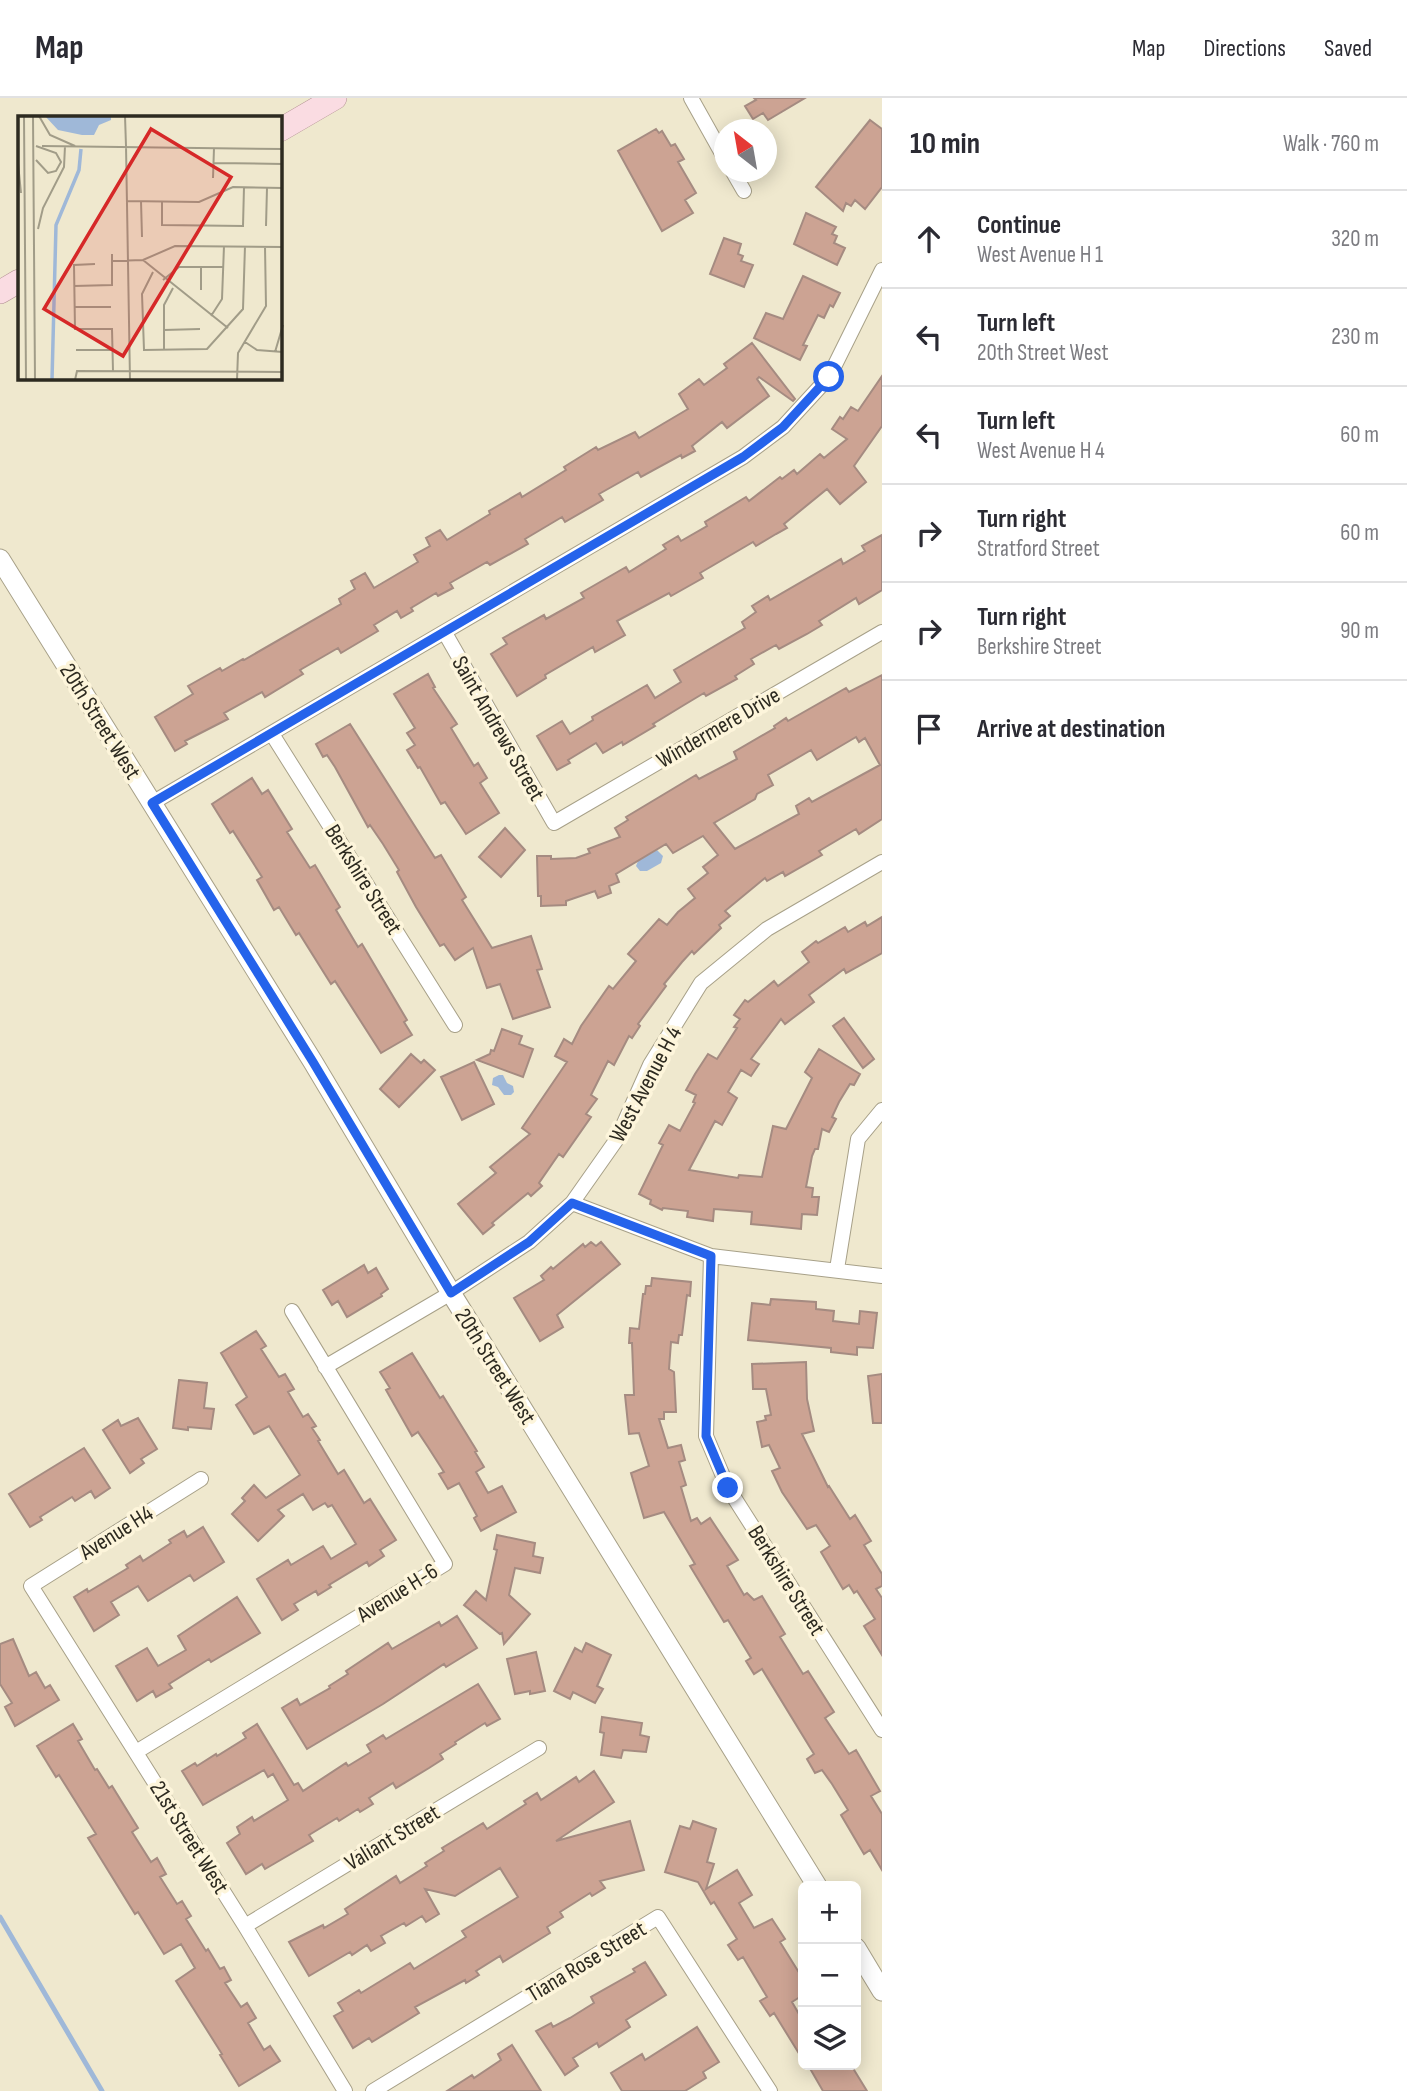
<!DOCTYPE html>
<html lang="en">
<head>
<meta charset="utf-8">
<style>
  body { margin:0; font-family:"Sofia Sans Condensed",sans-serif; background:#f2f2f3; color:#2b2b33 }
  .controls { position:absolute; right:21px; bottom:21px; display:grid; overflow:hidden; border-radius:10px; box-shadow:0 4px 18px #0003 }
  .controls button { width:63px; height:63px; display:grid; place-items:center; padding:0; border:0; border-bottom:2px solid #e1e1e2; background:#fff; color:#2b2b33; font:35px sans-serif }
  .compass { position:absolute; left:714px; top:21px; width:63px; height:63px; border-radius:50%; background:#fff; box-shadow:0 4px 18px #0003; rotate:329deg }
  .stop { position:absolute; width:21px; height:21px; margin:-16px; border:5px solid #2563eb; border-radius:50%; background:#fff }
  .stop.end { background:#2563eb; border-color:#fff; box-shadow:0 2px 7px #0008 }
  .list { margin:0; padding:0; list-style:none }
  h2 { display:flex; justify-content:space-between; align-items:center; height:91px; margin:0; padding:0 28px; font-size:30px }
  h2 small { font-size:23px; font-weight:400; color:#7c7c81 }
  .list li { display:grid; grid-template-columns:46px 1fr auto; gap:21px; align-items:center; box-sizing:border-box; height:98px; padding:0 28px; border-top:2px solid #e1e1e2 }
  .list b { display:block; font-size:26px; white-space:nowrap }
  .list p { margin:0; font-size:23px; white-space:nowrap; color:#7c7c81 }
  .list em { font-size:23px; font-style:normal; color:#7c7c81 }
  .icon { flex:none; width:38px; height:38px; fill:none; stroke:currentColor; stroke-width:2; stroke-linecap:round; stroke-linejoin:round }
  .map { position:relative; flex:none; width:882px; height:1993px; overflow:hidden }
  header { display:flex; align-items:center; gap:42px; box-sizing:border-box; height:98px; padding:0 35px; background:#fff; border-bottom:2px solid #e1e1e2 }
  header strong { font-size:33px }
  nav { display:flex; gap:38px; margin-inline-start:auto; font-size:24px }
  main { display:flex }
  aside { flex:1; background:#fff }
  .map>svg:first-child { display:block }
  .water { fill:#9fb8d8 }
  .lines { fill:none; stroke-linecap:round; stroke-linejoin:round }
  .stream { stroke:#9fb8d8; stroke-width:5 }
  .building { fill:#cca393; stroke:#a58b81; stroke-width:2; fill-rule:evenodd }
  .street-casing { stroke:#a7a088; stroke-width:16 }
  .secondary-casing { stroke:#a7a088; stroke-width:21 }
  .primary-casing { stroke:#b08f91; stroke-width:24 }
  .street { stroke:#fff; stroke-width:14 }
  .secondary { stroke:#fff; stroke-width:19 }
  .primary { stroke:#fadce2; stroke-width:23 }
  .route { stroke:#2563eb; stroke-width:9 }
  .labels { text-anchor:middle; stroke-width:7; stroke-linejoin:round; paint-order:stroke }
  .street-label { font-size:23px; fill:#2d2a20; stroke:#fdf5db }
  .inset-river { fill:none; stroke:#9fb8d8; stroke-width:3.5 }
  .inset-road { fill:none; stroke:#a19c88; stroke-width:2 }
  .view { fill:#d62828; fill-opacity:0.15; stroke:#d62828; stroke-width:3.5 }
  .inset-edge { fill:none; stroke:#2d2a20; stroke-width:3.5 }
</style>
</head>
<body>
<header>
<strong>Map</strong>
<nav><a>Map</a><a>Directions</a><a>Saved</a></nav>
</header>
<main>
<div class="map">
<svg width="882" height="1993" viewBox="0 0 882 1993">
  <rect width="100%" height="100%" fill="#efe8ce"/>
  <path class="water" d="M657,752L663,758L661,765L647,773H640L636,768L638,763Z
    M499,977H503L507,985L513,988L514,994L511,997H504L498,989L492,987L493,980Z"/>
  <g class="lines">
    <path class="stream" d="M0,1819L102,1993"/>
  </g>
  <path class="building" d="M754,0H805L768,22L763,15L753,21L745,8L756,2Z
    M870,22L882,31V89L865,111L855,102L851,108L846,105L843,113L816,89Z
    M656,31L659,35L662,33L671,48L675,46L684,61L678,64L696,95L685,102L693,115L662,133L618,53Z
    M806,115L836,129L832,136L837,138L834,145L845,150L837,167L794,146Z
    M724,140L741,146L738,156L743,158L741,163L753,167L744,189L710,176Z
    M803,178L840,195L833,209L830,207L824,220L818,217L803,247L807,248L800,262L754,240L766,215L783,221Z
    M752,245L795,301L793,303L759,279L757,281L769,298L727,330L722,324L692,348L695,353L682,360L681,357L641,379L638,374L599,396L603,402L565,424L562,419L525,441L528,446L490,467L487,464L450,485L453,490L438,498L436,495L411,510L413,513L401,520L397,513L374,527L378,533L341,555L338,550L300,572L303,576L265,599L262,594L224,615L228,621L185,643L187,646L175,653L155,619L193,596L188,588L220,570L222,573L243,561L244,562L341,506L339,501L355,491L351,483L365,475L374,490L418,464L414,457L430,448L426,440L440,432L447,442L490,416L489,413L520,395L522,399L566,372L564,369L596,349L598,352L635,334L639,340L688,311L679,296L699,281L704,287L727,270L724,266Z
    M882,278V328L854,368L866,384L840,406L827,391L784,426L787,430L776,436L756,448L753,444L700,475L703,480L671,498L669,495L617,523L625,537L595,554L593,549L545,577L546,580L517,598L491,556L507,546L503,540L544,517L546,521L584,500L581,495L626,469L629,474L666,451L663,447L678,438L681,443L707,428L705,424L746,399L749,403L780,379L782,381L794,372L797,376L820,356L824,360L847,341L832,331L840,319L843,321L851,309L858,313Z
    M882,437V492L859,506L856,500L819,523L822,527L807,536L779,551L776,547L751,561L754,566L735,578L737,581L706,598L704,595L684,607L653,626L655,628L623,647L622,644L603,655L596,645L568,662L570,665L557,672L537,638L562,623L570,636L593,622L592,619L647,587L655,600L681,584L674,572L745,530L742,524L756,514L752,508L768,498L770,502L841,461L843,466L865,453L862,448Z
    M428,576L435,589L433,590L457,626L451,630L474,668L478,665L487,680L480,685L499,715L466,736L445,704L441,706L420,669L418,670L407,652L415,647L407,635L415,630L394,596Z
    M882,577V721L859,736L856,731L819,753L822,757L785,778L783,774L767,783L765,780L725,813L730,818L719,827L721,830L694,856L692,853L682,864L664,886L666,888L638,926L640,928L632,940L629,938L614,967L608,963L591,997L597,1001L586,1016L591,1019L563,1059L559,1056L539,1085L542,1088L531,1098L528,1095L492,1125L494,1127L483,1136L458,1106L496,1075L490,1069L530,1036L522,1030L567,964L555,958L564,941L572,946L581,928L609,888L613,891L636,863L628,856L659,821L667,827L678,814L695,800L688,791L708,775L703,769L718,757L703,738L673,755L666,746L616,776L619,784L609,788L611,795L598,800L595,793L566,803V807L541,808V798H538L537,758H551V761L576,760L590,755L588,751L620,739L615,730L628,722L626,719L696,677L699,681L737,661L734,654L775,630L774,628L786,620L788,623L846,590L849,594ZM856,639L859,644L865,640L880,667L812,704L809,700L796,708L799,716L735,751L714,725L755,701L757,696L773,687L768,677L811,652L817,662Z
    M350,626L435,760L441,757L466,799L462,802L492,850L531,838L542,871L537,872L550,909L513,921L500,886L487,890L473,850L455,862L444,846L440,848L416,809L397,774L399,772L383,746L370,727L368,729L335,669L327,657L323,659L316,646Z
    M252,680L262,696L268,692L292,731L287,734L310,770L315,767L340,809L336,812L358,849L362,846L407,922L404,924L412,937L381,955L335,883L331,886L299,835L296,837L279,809L274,812L257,782L262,779L233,733L230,735L212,706Z
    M505,730L525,752L501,779L479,759Z
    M882,819V855L846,875L844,871L809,897L814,904L785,926L781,921L751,961L759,966L751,978L741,972L728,994L737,1000L722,1027L715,1023L689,1072L738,1080L739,1077L762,1079L773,1028L786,1031L812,980L805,974L819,951L860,976L854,987L850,986L839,1004L832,1019L836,1021L829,1034L822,1031L818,1051H815L812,1058L806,1089L813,1090L812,1099H819L817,1117L802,1116L801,1131L751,1126L752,1114L714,1111L713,1123L687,1119L688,1113L663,1110L662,1112L650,1106L651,1102L639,1096L663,1047L659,1045L669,1027L680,1033L695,1005L693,1004L696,997L686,992L695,976L708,956L717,961L737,930L734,929L740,921L734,917L745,902L748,904L774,883L778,888L809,864L802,854L816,843L818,845L845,829L848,834L865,824L867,828Z
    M844,920L874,961L863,970L833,928Z
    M502,931L522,938L519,946L533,951L523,979L477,962L490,956L491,952L494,953Z
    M411,956L421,965L424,962L435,972L399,1009L380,991Z
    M474,964L494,1006L462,1022L441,979Z
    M591,1144L596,1148L601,1144L620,1166L557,1217L563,1229L540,1243L514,1200L544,1182L541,1178L551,1169L553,1171L583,1146L585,1149Z
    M364,1167L368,1175L376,1170L388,1191L381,1196L382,1198L347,1219L338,1203L332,1207L323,1192Z
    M652,1180L691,1184L690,1198L687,1197L682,1237H679L678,1245L671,1244L669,1271L674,1274L676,1314H664V1321H659L668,1350L681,1347L685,1362L679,1364L686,1387L681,1389L691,1423L697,1420L701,1426L710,1420L738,1462L727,1468L744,1497L747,1495L754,1502L762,1498L785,1536L780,1539L803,1576L808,1573L834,1614L825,1620L849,1656L856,1652L880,1693L871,1698L882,1716V1772L870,1752L864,1756L841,1717L848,1712L832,1686L822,1672L815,1675L807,1661L814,1656L762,1571L754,1576L746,1563L751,1560L728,1522L724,1524L690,1468L695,1466L664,1414L644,1420L631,1375L649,1368L639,1335L629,1336L625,1297H634L632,1245H629L630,1230L639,1231L643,1196H645L646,1188H651Z
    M771,1201L816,1204V1211L834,1213L833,1223L859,1226L860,1213L877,1215L873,1250L857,1249V1257L831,1254V1250L748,1242L752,1205L770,1207Z
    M256,1233L266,1248L261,1251L279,1279L285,1276L294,1291L288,1294L303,1319L308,1316L316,1328L312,1330L320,1342L318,1343L338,1376L344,1372L364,1405L370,1401L396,1442L380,1452L384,1458L369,1468L367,1464L329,1487L331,1489L318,1497L316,1493L294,1506L298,1512L282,1522L257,1481L288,1462L291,1467L323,1448L331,1461L356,1446L332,1407L328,1409L325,1405L313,1412L303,1396L278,1412L284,1418L258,1443L232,1416L245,1403L242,1400L254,1387L266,1400L300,1377L269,1328L254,1336L236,1307L247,1299L221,1255Z
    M412,1255L440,1300L443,1298L477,1353L475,1354L484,1369L476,1374L488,1395L502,1388L516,1414L481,1433L474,1420L477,1418L459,1385L448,1391L439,1376L444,1374L428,1349L418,1334L412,1338L386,1292L390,1290L380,1274Z
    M806,1264L807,1301L814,1333L802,1336L828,1389L829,1388L850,1421L855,1417L871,1443L864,1447L882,1476V1488L876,1491L882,1500V1557L864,1528L875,1521L857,1493L854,1495L849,1487L843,1491L821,1454L830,1448L816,1427L807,1431L782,1394L772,1373L780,1370L769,1347L762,1349L757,1324L766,1322L765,1318L771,1317L766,1291H753L752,1266Z
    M882,1276V1325H873L868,1278Z
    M179,1282L207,1285L204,1310L214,1311L211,1331L188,1329V1332L173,1330Z
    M138,1320L157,1351L141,1361L144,1365L130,1375L103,1332L118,1322L121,1328Z
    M84,1350L110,1390L95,1400L91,1393L75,1403L72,1399L40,1419L42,1422L30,1429L9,1396Z
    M203,1429L224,1464L194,1483L190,1477L148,1503L138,1488L111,1504L119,1517L94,1533L74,1499L87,1491L88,1494L128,1470L126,1467L140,1458L143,1463L171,1445L169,1442L184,1433L187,1439Z
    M497,1437L535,1445L533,1458L543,1460L540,1475L515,1470L509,1497L530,1516L504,1546L502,1535L500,1536L464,1507L476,1493L486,1502L497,1452L494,1451Z
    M237,1499L260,1535L211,1564L209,1561L169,1586L172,1590L156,1599L153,1593L137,1603L116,1568L147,1550L158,1568L186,1552L178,1538Z
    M457,1518L477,1550L446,1569L444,1566L383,1606L307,1651L282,1610L297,1601L300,1607L330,1590L329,1588L348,1576L346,1573L388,1545L392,1551L439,1524L441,1528Z
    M13,1541L29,1578L36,1574L45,1590L50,1587L59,1602L15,1628L5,1609L12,1605L0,1586V1546Z
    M586,1545L611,1557L597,1588L603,1591L595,1605L573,1594L570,1601L554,1593L575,1550L582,1554Z
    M536,1554L545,1593L530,1596V1593L515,1596L507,1561Z
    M478,1586L500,1621L487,1628L485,1625L455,1644L456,1646L440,1656L443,1661L429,1670L396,1690L393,1685L369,1700L373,1706L360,1714L358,1711L339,1723L337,1720L309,1737L313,1743L265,1771L262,1766L246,1776L227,1745L240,1736L237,1729L252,1719L254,1723L288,1702L273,1676L268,1679L264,1672L203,1707L182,1673L195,1665L197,1668L216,1656L217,1658L246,1640L243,1635L257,1626L294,1687L298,1685L303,1693L346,1665L348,1668L371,1654L367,1647L383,1637L386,1641Z
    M602,1619L642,1625L640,1637L649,1639L646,1654L623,1652L621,1660L601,1657L604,1635L600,1634Z
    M73,1626L82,1641L78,1643L95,1672L97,1671L109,1690L112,1688L138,1730L132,1734L151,1764L157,1760L166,1776L160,1779L177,1806L182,1803L191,1818L186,1821L206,1853L208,1851L220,1871L224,1869L231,1882L225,1885L241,1909L247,1905L256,1920L248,1925L264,1952L270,1948L280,1963L239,1988L220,1957L222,1956L176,1883L195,1870L181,1846L164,1856L138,1814L135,1816L88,1740L96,1736L59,1677L56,1679L37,1648Z
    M594,1673L614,1704L556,1743L630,1723L644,1772L600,1783L605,1790L592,1798L590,1795L560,1814L563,1819L547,1829L550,1835L503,1864L500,1858L476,1873L479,1877L466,1885L465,1882L415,1909L419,1915L372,1944L369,1940L353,1950L334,1918L343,1913L338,1905L359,1892L361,1895L410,1865L414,1871L466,1839L462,1833L518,1799L500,1770L455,1798L425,1791L439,1816L426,1824L422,1818L406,1828L404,1825L381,1838L385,1845L371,1853L367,1847L352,1857L350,1854L309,1878L289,1844L323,1827L324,1830L348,1816L345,1811L396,1778L400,1785L427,1768L425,1765L444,1753L442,1750L483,1725L487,1731L526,1706L524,1703L537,1695L541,1702L576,1679L579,1684Z
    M693,1723L716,1731L707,1764L714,1766L706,1791L737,1772L752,1797L739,1805L754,1830L772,1821L785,1841L780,1844L803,1881V1897L792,1904L803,1923V1962L774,1915L770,1918L760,1903L767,1899L743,1859L738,1862L728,1847L737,1841L714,1804L711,1806L698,1784L665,1774L680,1728L690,1731Z
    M645,1864L666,1897L626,1922L630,1929L599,1949L597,1945L573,1960L578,1968L565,1977L536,1933L551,1925L553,1929L570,1920L594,1905L591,1899L635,1874L633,1871Z
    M697,1929L719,1964L703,1974L706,1980L685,1993H622L611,1975L642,1956L645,1962Z
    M512,1947L541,1993H447L472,1977L474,1980L501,1962L498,1956Z
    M808,1967H851L867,1993H823Z"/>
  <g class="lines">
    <g class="street-casing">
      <path id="street" d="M691,0L724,59
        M733,74L744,93
        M445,535L554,725L882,534
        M272,636L455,927
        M152,705L743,359L783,329L829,279L882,172
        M572,1105L711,1158L882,1178
        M711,1158L706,1338L728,1390L882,1632
        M837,1171L858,1041L882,1012
        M325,1269L451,1195L529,1144L572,1105L617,1041L650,967L701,885L767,831L882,764
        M201,1381L31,1488L245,1828L345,1993
        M136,1654L445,1466L292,1213
        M245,1828L539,1650
        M373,1993L658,1819L770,1993"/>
    </g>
    <g class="secondary-casing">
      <path id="secondary" d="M0,461L313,964L451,1195L817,1788
        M856,1850L882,1893"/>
    </g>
    <g class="primary-casing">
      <path id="primary" d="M280,32L335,0
        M0,194L19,183"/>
    </g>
    <use href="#street" class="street"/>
    <use href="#secondary" class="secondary"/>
    <use href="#primary" class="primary"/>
  </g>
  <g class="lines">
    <path class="route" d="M728,1390L706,1338L711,1158L572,1105L529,1144L451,1195L313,964L152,705L743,359L783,329L829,279"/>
  </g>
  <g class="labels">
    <g class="street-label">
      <text transform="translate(101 623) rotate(58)" y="8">20th Street West</text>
      <text transform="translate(718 629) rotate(-30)" y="8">Windermere Drive</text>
      <text transform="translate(499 630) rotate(60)" y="8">Saint Andrews Street</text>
      <text transform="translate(364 781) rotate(58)" y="8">Berkshire Street</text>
      <text transform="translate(645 986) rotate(-62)" y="8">West Avenue H 4</text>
      <text transform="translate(496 1268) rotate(58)" y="8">20th Street West</text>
      <text transform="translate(116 1434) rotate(-32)" y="8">Avenue H4</text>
      <text transform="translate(787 1482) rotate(58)" y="8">Berkshire Street</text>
      <text transform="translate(397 1494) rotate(-32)" y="8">Avenue H-6</text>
      <text transform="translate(190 1739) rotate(58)" y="8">21st Street West</text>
      <text transform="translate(392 1739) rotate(-31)" y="8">Valiant Street</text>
      <text transform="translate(586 1863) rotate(-31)" y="8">Tiana Rose Street</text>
    </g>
  </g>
  <g transform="translate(18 18)">
    <rect width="264" height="264" fill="#efe8ce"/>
    <path d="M27,0H93V4L81,9L76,19H64L40,14Z" fill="#9fb8d8"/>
    <path class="inset-river" d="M34,264L38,109L61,54L63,33"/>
    <path class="inset-road" d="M6,0L8,264M15,0L17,264M21,0L32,19L57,30M107,0L108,30M18,30L38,37L43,46L38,55L30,57L18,44M24,30L265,33M108,30L112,264M0,47L3,77M196,47L265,48M195,62L196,32M109,85L181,86L215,71L265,72M123,85L124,121M144,85V109L225,110L226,71M248,110L249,72M20,113L25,92L46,51L47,30M125,144L210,212M94,145L125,144L157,130L265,131M77,148L56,149L57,213H94L95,255M183,151V174M135,156L124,178L126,234L189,233L225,193L227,130M145,164L161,151H205M56,170L94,169V138M57,191H93M193,200L204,183L206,130M146,214L182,213M227,226L239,234L265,236M58,234H95M146,234V189L155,172M257,236L265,209M57,264L59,255L265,256M219,264L220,237L248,190L247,131"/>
    <path class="view" d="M133,13L213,61L105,240L26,193Z"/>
    <rect width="264" height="264" class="inset-edge"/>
  </g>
</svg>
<div class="controls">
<button>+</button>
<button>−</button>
<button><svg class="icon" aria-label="layers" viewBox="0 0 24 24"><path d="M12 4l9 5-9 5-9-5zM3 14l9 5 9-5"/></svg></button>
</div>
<svg class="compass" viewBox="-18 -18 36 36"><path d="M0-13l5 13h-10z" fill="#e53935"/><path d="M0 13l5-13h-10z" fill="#7c7c81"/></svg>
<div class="stop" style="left:829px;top:279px"></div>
<div class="stop end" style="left:728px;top:1390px"></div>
</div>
<aside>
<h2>10 min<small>Walk · 760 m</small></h2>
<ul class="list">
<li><svg class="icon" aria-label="ahead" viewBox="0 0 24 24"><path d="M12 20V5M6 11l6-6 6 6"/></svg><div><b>Continue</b><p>West Avenue H 1</p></div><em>320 m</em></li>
<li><svg class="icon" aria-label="left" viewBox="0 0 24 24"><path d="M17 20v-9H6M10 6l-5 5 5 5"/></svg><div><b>Turn left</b><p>20th Street West</p></div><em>230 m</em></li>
<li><svg class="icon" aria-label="left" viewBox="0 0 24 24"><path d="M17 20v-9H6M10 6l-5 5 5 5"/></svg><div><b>Turn left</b><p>West Avenue H 4</p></div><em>60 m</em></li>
<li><svg class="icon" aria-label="right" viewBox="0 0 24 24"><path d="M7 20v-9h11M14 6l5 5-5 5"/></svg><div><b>Turn right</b><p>Stratford Street</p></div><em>60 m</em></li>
<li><svg class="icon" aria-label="right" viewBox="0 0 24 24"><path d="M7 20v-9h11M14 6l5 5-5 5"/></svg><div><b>Turn right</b><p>Berkshire Street</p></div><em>90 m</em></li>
<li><svg class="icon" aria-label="arrive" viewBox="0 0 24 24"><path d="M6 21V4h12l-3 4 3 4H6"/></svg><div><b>Arrive at destination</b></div></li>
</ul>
</aside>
</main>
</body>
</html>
